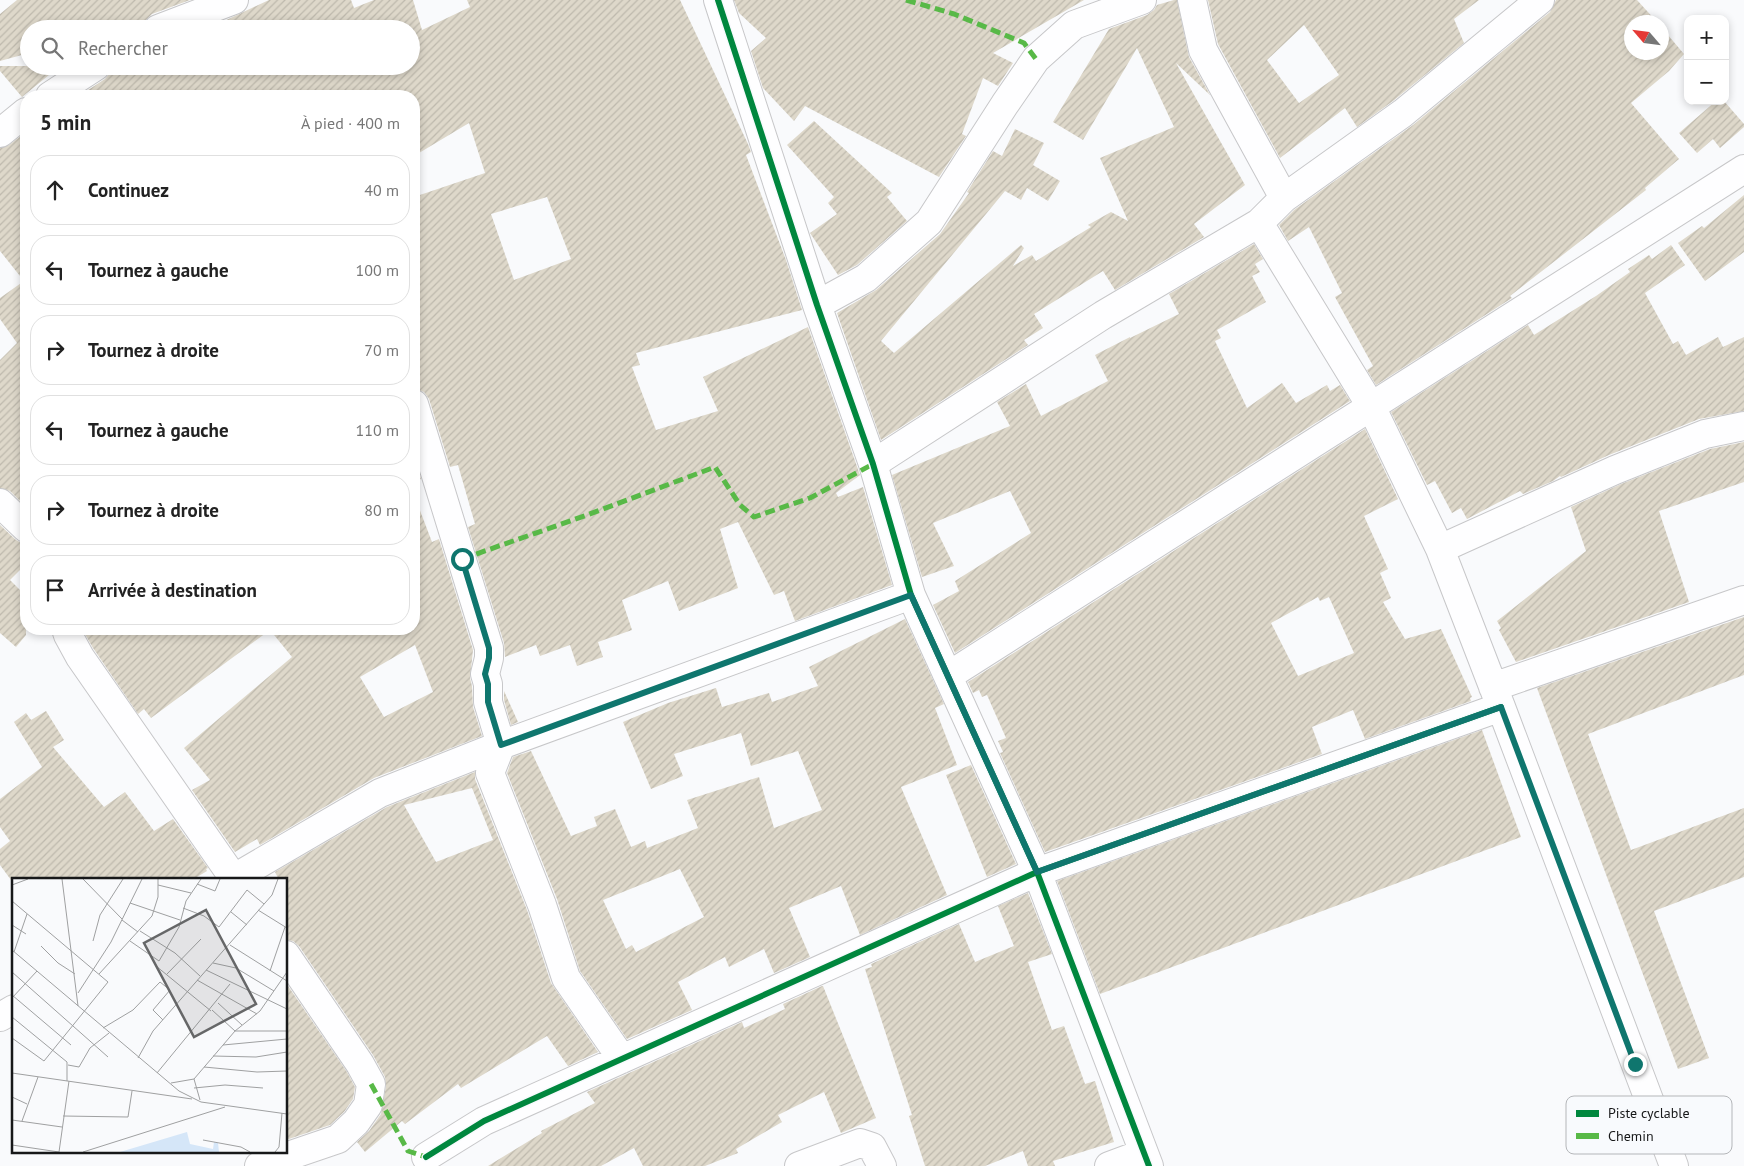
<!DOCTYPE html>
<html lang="fr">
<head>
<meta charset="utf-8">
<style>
  body { margin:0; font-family:"PT Sans",sans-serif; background:#f6f6f6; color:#222 }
  .controls { position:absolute; right:15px; top:15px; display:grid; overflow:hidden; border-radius:10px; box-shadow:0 2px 8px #0003 }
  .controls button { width:45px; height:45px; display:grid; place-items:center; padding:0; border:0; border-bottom:1px solid #e0e0e0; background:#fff; color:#222; font:25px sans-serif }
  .compass { position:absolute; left:1624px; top:15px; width:45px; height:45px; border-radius:50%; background:#fff; box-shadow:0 2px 8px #0003; rotate:298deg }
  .stop { position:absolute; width:15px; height:15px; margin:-11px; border:4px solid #0f766e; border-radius:50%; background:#fff }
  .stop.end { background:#0f766e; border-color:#fff; box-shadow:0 1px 5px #0008 }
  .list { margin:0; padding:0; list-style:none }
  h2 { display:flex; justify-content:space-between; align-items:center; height:65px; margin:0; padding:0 20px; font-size:21px }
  h2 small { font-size:16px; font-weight:400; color:#767676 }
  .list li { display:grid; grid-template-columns:32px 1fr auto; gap:15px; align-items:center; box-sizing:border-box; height:70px; margin:0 10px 10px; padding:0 10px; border:1px solid #e0e0e0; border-radius:20px }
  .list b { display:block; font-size:19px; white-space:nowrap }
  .list em { font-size:16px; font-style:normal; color:#767676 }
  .icon { flex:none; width:28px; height:28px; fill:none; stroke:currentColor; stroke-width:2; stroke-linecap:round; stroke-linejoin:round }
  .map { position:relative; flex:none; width:1744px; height:1166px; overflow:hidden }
  .search { position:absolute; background:#fff; box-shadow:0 2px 8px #0003; left:20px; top:20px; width:400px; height:55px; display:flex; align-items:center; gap:12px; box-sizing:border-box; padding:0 18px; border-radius:28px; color:#767676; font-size:19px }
  .panel { position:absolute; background:#fff; box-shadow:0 2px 8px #0003; left:20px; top:90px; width:400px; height:545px; border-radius:20px }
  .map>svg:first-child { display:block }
  .building { fill:url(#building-hatch); fill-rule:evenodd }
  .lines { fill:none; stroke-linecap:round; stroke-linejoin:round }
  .minor-casing { stroke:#c7c7c9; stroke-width:30 }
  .minor { stroke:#fefeff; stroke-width:28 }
  .quiet { stroke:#58b947; stroke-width:5; stroke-dasharray:10 5; stroke-linecap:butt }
  .cycleway-casing { stroke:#f8fafd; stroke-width:9 }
  .cycleway { stroke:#00873e; stroke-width:6 }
  .route { stroke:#0f766e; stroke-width:6 }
  .inset-road { fill:none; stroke:#9fa0a1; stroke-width:1 }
  .view { fill:#666768; fill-opacity:0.15; stroke:#666768; stroke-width:2.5 }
  .inset-edge { fill:none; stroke:#171819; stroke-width:2.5 }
  .key { fill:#f8fafd; stroke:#b4b6b9; stroke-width:1 }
  .key-label { font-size:14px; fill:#171819 }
</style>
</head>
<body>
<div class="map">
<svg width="1744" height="1166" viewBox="0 0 1744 1166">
  <defs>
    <pattern id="building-hatch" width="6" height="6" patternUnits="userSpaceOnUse" patternTransform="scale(1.25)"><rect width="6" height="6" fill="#ded8ca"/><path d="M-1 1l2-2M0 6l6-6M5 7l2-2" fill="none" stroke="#beb9ad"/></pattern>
  </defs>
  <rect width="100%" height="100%" fill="#f9fafc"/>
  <path class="building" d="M17,0H190L152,14L144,22L121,29H29V53L0,61V14Z
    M269,0H351L354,8L374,0H413L422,30L470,7L467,0H680L748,144L751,152L746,155L786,260L802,310L636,353L640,365L632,367L656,430L718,411L703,377L808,327L860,475L836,493L838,497L863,487L892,585L795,621L784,591L774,595L738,522L720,529L738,588L679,611L668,581L622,600L632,630L598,642L603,657L577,666L570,645L540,656L536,645L505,657L504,643L468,527L475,524L458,465L450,467L429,399L424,392L414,389V197L485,173L469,123L414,156V96H88L85,92L105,79L110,73L111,66H411V29H202L220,23ZM547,197L571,259L514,280L491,214Z
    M734,0H1084L993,53L1013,63L998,86L983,78L962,134L966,136L939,177L805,106L794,121L763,88L751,51L766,38L739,13Z
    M1174,0H1177L1189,57L1210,95L1176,63L1245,185L1194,224L1204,237L1115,290L1103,271L1034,314L1043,328L1024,340L1028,345L881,440L837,313L876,290L940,234L969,193L967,192L993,151L1002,156L1015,129L1044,143L1033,165L1060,181L1048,201L1027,188L1021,200L1005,191L881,341L894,353L1021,245L1024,248L1013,266L1032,255L1036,261L1091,227L1088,225L1111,212L1128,221L1100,158L1174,127L1137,48L1083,140L1053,122L1109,29L1147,15L1154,10L1157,5Z
    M1208,0H1479L1454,19L1464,43L1393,101L1357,127L1345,108L1280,158L1218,44ZM1304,25L1339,75L1299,103L1267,60Z
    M1556,0H1637L1657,22H1632V52H1662V28L1684,54L1669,71L1631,103L1679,159L1645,188L1646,190L1510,296L1512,298L1376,385L1367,370L1373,366L1335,297L1342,293L1309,227L1288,241L1279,225L1294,210L1413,125L1550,12Z
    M0,66H60L22,97L0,71Z
    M1716,101H1724L1744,124V127L1720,148L1713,139L1697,153L1679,133Z
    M814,121L892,193L887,197L907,221L857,265L838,275L810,233L837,214L828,203L834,197L787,145Z
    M26,132V507L10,491L0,488V360L17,343L0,319V298L24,281L0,251V148L9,145Z
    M1744,195V252L1705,281L1678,243L1702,226L1704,228Z
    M1254,244L1263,259L1255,264L1260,272L1252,276L1266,302L1217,330L1221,338L1215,341L1247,408L1282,383L1296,403L1327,385L1330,391L1340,385L1350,401L955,653L933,605L959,591L955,581L1031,533L1010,491L933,523L954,566L922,577L892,475L1010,426L997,402L1026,384L1041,416L1108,381L1095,355L1130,337V338L1179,314L1169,294Z
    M1671,245L1685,265L1645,293L1673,344L1678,341L1686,355L1718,337L1723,347L1744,337V411L1699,419L1609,455L1561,477L1560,476L1553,481L1523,494L1520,491L1467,519L1461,508L1452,513L1435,481L1427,485L1391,412L1528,325L1534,335L1596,296L1630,272L1628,269L1649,255L1652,259Z
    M1365,429L1398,499L1364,516L1388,569L1380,573L1391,598L1383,602L1405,639L1441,629L1472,697L1470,698L1471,701L1365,739L1353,710L1312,727L1322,754L1045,852L1000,753L1003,752L998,741L1006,738L987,695L982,697L979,690L973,693L968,682ZM1318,597L1320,601L1329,597L1354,653L1298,676L1271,623Z
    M1744,442V482L1659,511L1689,602L1516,662L1499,630L1501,628L1497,621L1586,551L1571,507L1621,484L1710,449Z
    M414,456L421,479L414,481Z
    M414,500H416L432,542L439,539L473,650L470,678L472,686L473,707L482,736L374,778L260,845L257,839L235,852L192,790L210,780L184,748L292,657L270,630L151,718L144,709L138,714L93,648L82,629H414ZM415,645L433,692L384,717L360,677Z
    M0,525L16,540L22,543H26V564L10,580L26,596V635L16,647L0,633Z
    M1744,617V675L1588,734L1631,850L1744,808V877L1654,911L1709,1058L1678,1069L1537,688Z
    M905,619L944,704L935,708L957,765L901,787L947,895L860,935L841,886L789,908L810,957L774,973L764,949L729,967L725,957L678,982L692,1010L627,1039L580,971L557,899L507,773L513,757L531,751L571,836L597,826L594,817L615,809L631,847L645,841L647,848L698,828L687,800L759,777L774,828L822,810L798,751L751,766L741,733L674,754L683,776L651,789L623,722L668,703L716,688L722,707L769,693L772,702L818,686L809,667ZM680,869L704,917L636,952L632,945L626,949L603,900Z
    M504,691L518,722L511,725L504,700Z
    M46,711L64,740L53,747L104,807L125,792L154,831L173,819L208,868L206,869L207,871L192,880H11L0,865V849L10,841L0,827V799L42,767L14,722L26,713L31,720Z
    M1482,730L1521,837L1100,994L1057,881Z
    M971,765L1016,864L987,877L946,775Z
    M475,772V779L527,910L551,983L598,1052L568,1066L547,1036L461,1088L458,1084L405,1124L402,1121L365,1152L357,1142L369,1131L381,1114L386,1086L385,1077L373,1055L299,946L293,941L286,940V880H279L275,872L387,807ZM472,788L493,840L436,862L404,805Z
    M1028,893L1052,954L1028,962L1052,1030L1064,1026L1085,1084L1095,1081L1114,1142L1053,1161L1055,1166H1028L1023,1151L985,1166H925L909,1116L912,1115L865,969L872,967L871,964L959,924L975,962L1014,946L998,906Z
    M286,983L347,1072L355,1087L353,1099L344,1112L330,1125L286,1140Z
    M822,986H823L876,1118L841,1133L824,1092L778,1115L782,1122L736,1149L738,1153L705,1166H643L634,1148L601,1166H488L542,1133L541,1131L595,1103L587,1092L742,1022L744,1028L785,1009L783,1004Z"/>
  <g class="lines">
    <g class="minor-casing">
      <path id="minor" d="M718,0L817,305L873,464L911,595L1037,872L1149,1166
        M1192,0L1203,50L1284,198
        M158,29L234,0
        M50,96L96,66
        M0,133L26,112
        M1259,223L1371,406L1440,549L1501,707L1674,1166
        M817,305L866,278L929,222L1005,104L1036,59L1074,25L1142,0
        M414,404L489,648V658L485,674L488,684V702L501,745L490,773L542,905L566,978L622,1059
        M873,464L1103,315L1259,223L1284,198L1403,113L1540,0
        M0,503L26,528
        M1440,549L1615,470L1705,434L1744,426
        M66,629L68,635L80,657L235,880
        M948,676L1744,169
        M1493,687L1744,600
        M231,880L380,793L501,745L911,595
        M0,1017L14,1009
        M426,1157L484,1121L1037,872L1501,707
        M259,1166L338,1139L356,1122L368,1105L371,1084L360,1064L286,955
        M799,1166L860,1143L872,1147L882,1166
        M1109,1166L1144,1153"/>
    </g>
    <use href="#minor" class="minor"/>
    <path class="quiet" d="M906,0L954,14L1024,43L1036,59
      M462,559L587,515L715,467L740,505L754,517L810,498L873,464
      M371,1084L408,1151L426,1157"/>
    <g class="cycleway-casing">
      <path id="cycleway" d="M718,0L817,305L873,464L911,595L1037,872L1149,1166
        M426,1157L484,1121L1037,872L1501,707"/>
    </g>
    <use href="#cycleway" class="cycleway"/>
  </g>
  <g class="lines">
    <path class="route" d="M462,559L489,648V658L485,674L488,684V702L501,745L911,595L1037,872L1501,707L1635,1064"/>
  </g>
  <g transform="translate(12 878)">
    <rect width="275" height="275" fill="#f9fafc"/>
    <path d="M175,254L178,266L201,271L202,264L206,265L207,274H108Z" fill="#d5e6f8"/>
    <path class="inset-road" d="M50,1L66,128M71,1L110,41M185,6L203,13L208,1M0,7L16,1M146,7L179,15M0,23L96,104L32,183L0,160M118,25L168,42M171,30L192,38L207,49L235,12L252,26M246,32L275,50M219,34L235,47M110,42L126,54M0,47L14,56M128,53L163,75L188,98M81,63L88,37L111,1M118,63L147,83L167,49L174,23L189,1M218,67L275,103M29,68L46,85L63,96M0,72L167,213L189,224L275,236M2,74L15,36M201,85L224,90L262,113M144,88L199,133M194,92L275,131M258,93L273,49M0,94L96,179M87,96L140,38L146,19V1M155,96L189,61M185,102L245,136M66,115L99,64L130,1M0,117L59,167M0,120L25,93M206,125L230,147M200,132L223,153H275M0,139L55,184V203M91,150L121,132L148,104L158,112L141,132L151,142M211,167L275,161M201,178L244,179L275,174M126,180L141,153L260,17L266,1M56,187L67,189L78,170L97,155M192,189L245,194L275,193M0,195L180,221M145,195L218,106M182,201L188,222M159,205L182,201L223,153L248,133L275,94M182,210L213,207L251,210M0,219L15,226M51,238L116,239L120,213M0,242L50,249M10,243L26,199M191,262L229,269L238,274M0,267L47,274M47,274L57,203M71,274L213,229M263,274L267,269L270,235"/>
    <path class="view" d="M194,32L244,126L182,159L132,65Z"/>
    <rect width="275" height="275" class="inset-edge"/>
  </g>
  <rect x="1566" y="1096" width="166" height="58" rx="8" class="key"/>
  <rect x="1576" y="1110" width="23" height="7" fill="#00873e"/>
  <rect x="1576" y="1133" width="23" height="6" fill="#58b947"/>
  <g class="key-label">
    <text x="1608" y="1118">Piste cyclable</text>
    <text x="1608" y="1141">Chemin</text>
  </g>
</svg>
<div class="controls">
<button>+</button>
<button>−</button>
</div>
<svg class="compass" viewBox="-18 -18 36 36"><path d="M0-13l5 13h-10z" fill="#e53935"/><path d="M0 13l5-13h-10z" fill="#767676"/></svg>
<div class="stop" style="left:462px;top:559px"></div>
<div class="stop end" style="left:1635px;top:1064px"></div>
<div class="search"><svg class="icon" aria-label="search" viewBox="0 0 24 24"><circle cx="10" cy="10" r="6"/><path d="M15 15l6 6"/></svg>Rechercher</div>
<section class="panel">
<h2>5 min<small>À pied · 400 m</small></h2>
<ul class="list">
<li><svg class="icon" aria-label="ahead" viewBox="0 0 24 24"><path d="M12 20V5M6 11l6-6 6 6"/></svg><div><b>Continuez</b></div><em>40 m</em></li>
<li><svg class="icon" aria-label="left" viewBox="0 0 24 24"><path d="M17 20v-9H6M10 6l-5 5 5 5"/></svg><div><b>Tournez à gauche</b></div><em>100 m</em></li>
<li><svg class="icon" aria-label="right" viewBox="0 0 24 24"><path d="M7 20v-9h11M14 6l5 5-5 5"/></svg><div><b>Tournez à droite</b></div><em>70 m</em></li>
<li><svg class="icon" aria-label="left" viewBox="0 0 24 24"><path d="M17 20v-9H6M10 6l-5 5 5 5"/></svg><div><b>Tournez à gauche</b></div><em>110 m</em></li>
<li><svg class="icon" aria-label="right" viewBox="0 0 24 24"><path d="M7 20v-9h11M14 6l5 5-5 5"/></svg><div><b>Tournez à droite</b></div><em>80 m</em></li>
<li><svg class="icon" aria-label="arrive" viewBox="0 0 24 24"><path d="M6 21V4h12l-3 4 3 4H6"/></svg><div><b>Arrivée à destination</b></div></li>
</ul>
</section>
</div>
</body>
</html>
